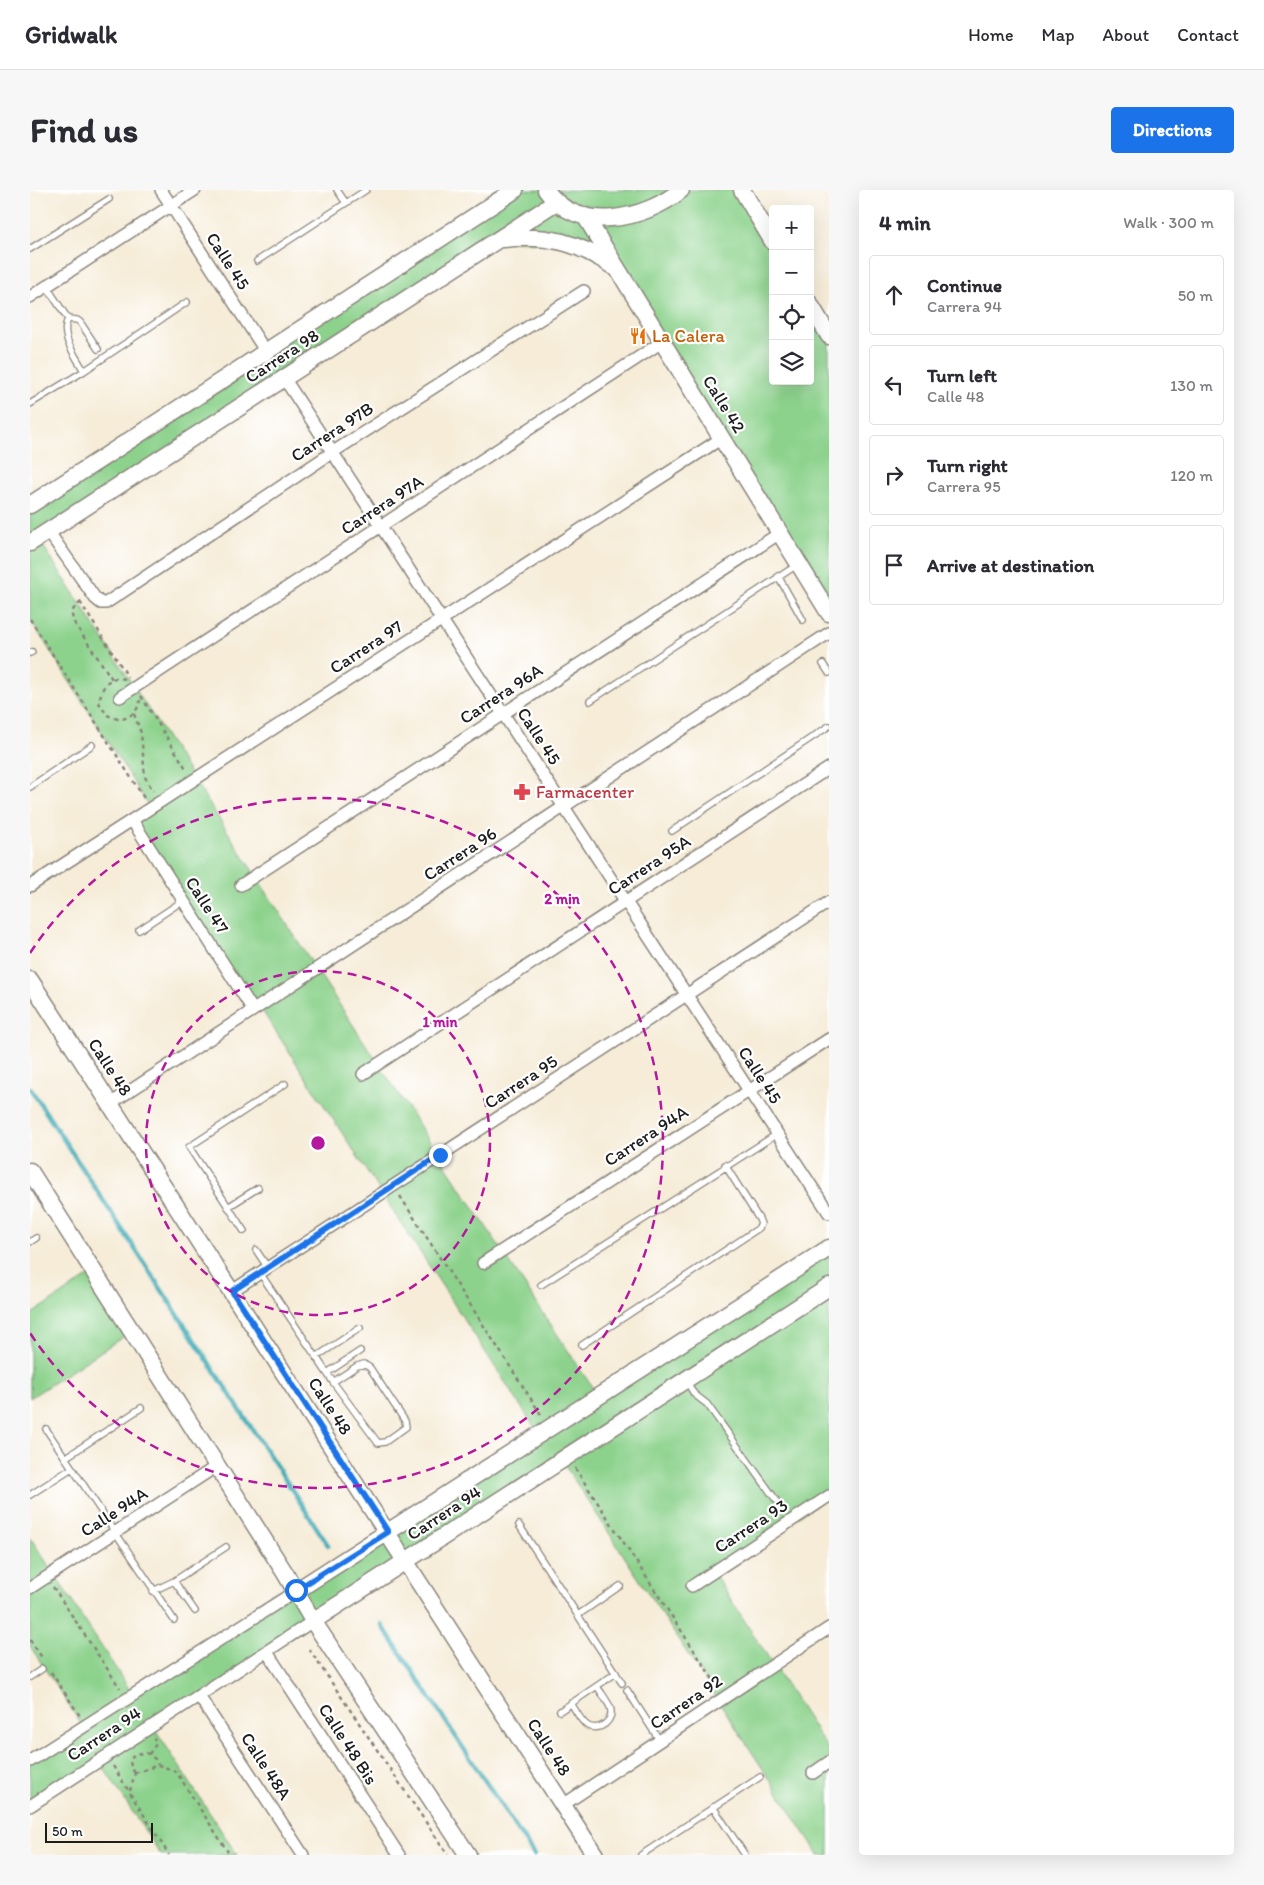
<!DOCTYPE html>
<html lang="en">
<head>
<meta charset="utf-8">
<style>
  body { margin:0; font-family:Itim,sans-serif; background:#f7f7f7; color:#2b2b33 }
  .controls { position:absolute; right:15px; top:15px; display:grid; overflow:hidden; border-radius:5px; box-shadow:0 5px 20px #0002 }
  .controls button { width:45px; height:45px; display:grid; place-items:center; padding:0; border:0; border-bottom:1px solid #e1e1e2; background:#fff; color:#2b2b33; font:25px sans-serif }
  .scale { position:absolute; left:15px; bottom:12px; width:108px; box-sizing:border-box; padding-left:5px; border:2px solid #1c1c1c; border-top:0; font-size:14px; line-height:18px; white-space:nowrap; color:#1c1c1c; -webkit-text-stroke:4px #fff; paint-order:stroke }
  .stop { position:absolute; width:15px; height:15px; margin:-11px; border:4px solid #1a73e8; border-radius:50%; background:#fff }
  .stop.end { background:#1a73e8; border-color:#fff; box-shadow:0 1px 5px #0008 }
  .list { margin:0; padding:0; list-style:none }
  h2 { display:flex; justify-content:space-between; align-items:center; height:65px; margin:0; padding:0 20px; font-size:21px }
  h2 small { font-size:16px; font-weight:400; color:#7c7c81 }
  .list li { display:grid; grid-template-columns:32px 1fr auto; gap:15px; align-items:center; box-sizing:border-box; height:80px; margin:0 10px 10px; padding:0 10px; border:1px solid #e1e1e2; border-radius:5px }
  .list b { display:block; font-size:19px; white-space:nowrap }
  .list p { margin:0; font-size:16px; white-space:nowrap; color:#7c7c81 }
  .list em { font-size:16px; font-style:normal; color:#7c7c81 }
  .icon { flex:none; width:28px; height:28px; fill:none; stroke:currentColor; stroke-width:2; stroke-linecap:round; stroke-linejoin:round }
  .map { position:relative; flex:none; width:799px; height:1665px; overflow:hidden; border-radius:5px }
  header { display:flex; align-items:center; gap:30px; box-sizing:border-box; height:70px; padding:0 25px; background:#fff; border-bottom:1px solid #e1e1e2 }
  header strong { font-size:24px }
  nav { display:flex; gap:28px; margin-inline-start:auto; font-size:18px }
  .intro { display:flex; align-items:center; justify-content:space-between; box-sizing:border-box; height:120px; padding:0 30px }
  h1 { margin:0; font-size:35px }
  .button { padding:12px 22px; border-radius:5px; background:#1a73e8; color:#fff; font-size:18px; font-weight:700 }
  main { display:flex; gap:30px; padding:0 30px }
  aside { flex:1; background:#fff; border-radius:5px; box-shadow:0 5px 20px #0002 }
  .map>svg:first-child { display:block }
  .green { fill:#8cd28c; stroke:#547754 }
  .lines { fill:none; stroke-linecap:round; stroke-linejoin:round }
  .stream { stroke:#3cacb7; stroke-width:4.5 }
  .lane-casing { stroke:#89847a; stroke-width:8 }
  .street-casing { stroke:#89847a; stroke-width:14 }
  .secondary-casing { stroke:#89847a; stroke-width:19 }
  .path { stroke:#89847a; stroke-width:2.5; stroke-dasharray:4 4; stroke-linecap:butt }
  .lane { stroke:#fff; stroke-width:5.5 }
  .street { stroke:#fff; stroke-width:11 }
  .secondary { stroke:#fff; stroke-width:16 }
  .route { stroke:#1a73e8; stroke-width:6 }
  .ring { fill:none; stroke:#b5179e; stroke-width:2.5; stroke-dasharray:9 6 }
  .labels { text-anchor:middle; stroke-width:4.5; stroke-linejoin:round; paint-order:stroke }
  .street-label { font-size:18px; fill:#1c1c1c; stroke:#fff }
  .food-label { font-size:18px; fill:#c56008; stroke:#fff; text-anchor:start }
  .health-label { font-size:18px; fill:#be3a42; stroke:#fff; text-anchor:start }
  .centre { fill:#b5179e; stroke:#fff; stroke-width:2.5 }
  .ring-label { font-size:15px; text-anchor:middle; font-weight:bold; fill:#b5179e; stroke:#fff; stroke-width:4.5; stroke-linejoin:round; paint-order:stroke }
</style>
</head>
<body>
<header>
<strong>Gridwalk</strong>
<nav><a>Home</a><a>Map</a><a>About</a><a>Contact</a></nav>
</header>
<div class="intro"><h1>Find us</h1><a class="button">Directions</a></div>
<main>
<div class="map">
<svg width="799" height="1665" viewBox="0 0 799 1665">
  <rect width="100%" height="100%" fill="#fff"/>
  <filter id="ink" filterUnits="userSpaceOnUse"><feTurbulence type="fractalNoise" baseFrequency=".02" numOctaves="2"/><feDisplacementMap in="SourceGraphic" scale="10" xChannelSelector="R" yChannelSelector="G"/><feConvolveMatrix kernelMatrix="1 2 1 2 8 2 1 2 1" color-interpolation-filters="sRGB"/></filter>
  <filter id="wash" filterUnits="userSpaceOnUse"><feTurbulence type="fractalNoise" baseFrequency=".0096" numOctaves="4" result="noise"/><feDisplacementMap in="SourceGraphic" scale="20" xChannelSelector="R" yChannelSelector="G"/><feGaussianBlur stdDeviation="1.12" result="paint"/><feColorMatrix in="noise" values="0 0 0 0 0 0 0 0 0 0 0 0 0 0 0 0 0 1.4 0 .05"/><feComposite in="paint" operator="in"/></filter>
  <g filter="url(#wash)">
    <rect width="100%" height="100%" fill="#f6ecd8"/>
    <path class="green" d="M464,0H718L743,52V191H780V114L799,146V423L588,80L544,55L468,50L8,348L286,779L568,1206L799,1058V1306L683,1382L799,1561V1665H789L532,1271L123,1536L207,1665H131L69,1571L0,1616V1571L53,1537L0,1456V1347L103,1505L509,1244L229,816L223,820L102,630L120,618L0,429V315L457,12Z
      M64,1083L102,1141L0,1208V1125Z"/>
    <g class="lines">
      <path class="stream" d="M0,898L298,1355
        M352,1435L504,1665"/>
    </g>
  </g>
  <g filter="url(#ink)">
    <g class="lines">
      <g class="lane-casing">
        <path id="lane" d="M307,0L316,13
          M0,59L79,9
          M227,71L336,0
          M17,97L38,129C29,146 46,166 54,181
          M38,129L47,130L50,132L68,159
          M0,214L54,181L157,112
          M748,386L773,430
          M0,463L2,462
          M793,474L799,483
          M560,511L767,375
          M0,597L62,555
          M642,641L799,536
          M109,740L154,710
          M198,1017L228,998
          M214,1041L159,957L255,894
          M0,1052L6,1048
          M226,1060L238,1078
          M230,1083L303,1192L348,1253L355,1252L376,1237L375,1231L340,1178L334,1174L327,1176L303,1192
          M511,1095L747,944
          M552,1155L729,1038L731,1034L729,1029L695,975
          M286,1167L330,1138
          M297,1183L330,1161
          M656,1190L664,1204L677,1214L746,1310
          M16,1239L144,1430
          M35,1268L111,1218
          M0,1305L42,1278
          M489,1335L592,1493
          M144,1391L165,1421
          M123,1401L144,1391L196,1357
          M548,1425L590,1396
          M0,1487L12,1479
          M597,1500L630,1551
          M541,1513C546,1521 551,1532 558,1536C570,1542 585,1530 580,1517C577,1510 571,1503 567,1496
          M530,1521L586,1483
          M683,1617L715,1665
          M611,1665L730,1587"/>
      </g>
      <g class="street-casing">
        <path id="street" d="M131,0L236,162
          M0,107L165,0
          M254,188L799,1023
          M18,341L65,408L71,413H76L303,262L554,101
          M90,507L632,152
          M102,630L223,820
          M211,695L750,343
          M0,696L692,248
          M333,884L799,578
          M80,914L799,443
          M453,1073L799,849
          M202,1101L799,712
          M662,1396L799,1306
          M0,1398L187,1276
          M237,1462L369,1665
          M169,1506L273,1665
          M0,1571L266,1401
          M783,1583L799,1572
          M533,1615L799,1438
          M0,1616L283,1431"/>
      </g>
      <g class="secondary-casing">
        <path id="secondary" d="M516,0C547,45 615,30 651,0
          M712,0L743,52
          M555,26L799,423
          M473,49C517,44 548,52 584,77
          M780,114L799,146
          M0,315L485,0
          M0,353L526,12
          M0,790L565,1665
          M0,981L255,1383L283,1431L438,1665
          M266,1401L799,1058
          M283,1431L799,1097"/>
      </g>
      <path class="path" d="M50,412L98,487
        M51,412C41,420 40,423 45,434L82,489
        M0,429L114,608
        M95,489C77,484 71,499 69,513L77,525C80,526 86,529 89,529C100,529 109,520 110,510
        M111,506L157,580
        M104,524L111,543L115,587L123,601
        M370,1006L512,1226
        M545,1278L688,1497
        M23,1397L90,1498
        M0,1450L13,1469
        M279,1459L418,1665
        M21,1482L50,1526
        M119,1564L126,1554L124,1548
        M83,1576L139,1665
        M105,1583L128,1575L143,1580L149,1586L198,1662
        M105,1583C94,1570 104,1560 119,1564L125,1569L128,1575
        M100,1601L105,1583"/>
      <use href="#lane" class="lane"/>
      <use href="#street" class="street"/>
      <use href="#secondary" class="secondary"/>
    </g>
  </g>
  <g class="lines" filter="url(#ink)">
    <path class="route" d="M266,1400L358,1342L202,1101L410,965"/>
  </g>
  <g class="ring">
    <circle cx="288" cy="953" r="172"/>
    <path d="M0 763A345 345 0 1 1 0 1143"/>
  </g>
  <defs>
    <g id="restaurant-bare" transform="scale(1.35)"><path d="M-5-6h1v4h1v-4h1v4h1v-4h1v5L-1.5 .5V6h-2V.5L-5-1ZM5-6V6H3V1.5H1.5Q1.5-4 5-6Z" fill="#e8710a" stroke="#fff" stroke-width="2.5" paint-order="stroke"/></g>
    <g id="pharmacy-bare" transform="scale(1.35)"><path d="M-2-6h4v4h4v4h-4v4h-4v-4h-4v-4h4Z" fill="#e0444e" stroke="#fff" stroke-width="2.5" paint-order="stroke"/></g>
  </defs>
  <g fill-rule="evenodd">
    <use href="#restaurant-bare" x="608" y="146"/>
    <use href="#pharmacy-bare" x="492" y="602"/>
  </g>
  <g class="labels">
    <g class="street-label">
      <text transform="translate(198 71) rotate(57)" y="6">Calle 45</text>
      <text transform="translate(252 166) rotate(-33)" y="6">Carrera 98</text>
      <text transform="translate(694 214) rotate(58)" y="6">Calle 42</text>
      <text transform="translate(302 242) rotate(-33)" y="6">Carrera 97B</text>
      <text transform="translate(352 315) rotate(-33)" y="6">Carrera 97A</text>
      <text transform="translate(336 457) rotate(-33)" y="6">Carrera 97</text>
      <text transform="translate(471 504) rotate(-33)" y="6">Carrera 96A</text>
      <text transform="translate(509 546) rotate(57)" y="6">Calle 45</text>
      <text transform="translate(430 664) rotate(-33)" y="6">Carrera 96</text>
      <text transform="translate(619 675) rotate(-33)" y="6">Carrera 95A</text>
      <text transform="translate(177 715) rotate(57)" y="6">Calle 47</text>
      <text transform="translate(80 877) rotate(57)" y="6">Calle 48</text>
      <text transform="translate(730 885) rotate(57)" y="6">Calle 45</text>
      <text transform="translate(491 892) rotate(-33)" y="6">Carrera 95</text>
      <text transform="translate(616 946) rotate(-33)" y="6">Carrera 94A</text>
      <text transform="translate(300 1216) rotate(57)" y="6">Calle 48</text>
      <text transform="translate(84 1322) rotate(-33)" y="6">Calle 94A</text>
      <text transform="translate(414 1323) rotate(-33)" y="6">Carrera 94</text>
      <text transform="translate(721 1336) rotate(-33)" y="6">Carrera 93</text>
      <text transform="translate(656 1512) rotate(-34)" y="6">Carrera 92</text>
      <text transform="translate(74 1544) rotate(-33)" y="6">Carrera 94</text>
      <text transform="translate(318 1554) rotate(57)" y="6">Calle 48 Bis</text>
      <text transform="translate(519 1557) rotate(57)" y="6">Calle 48</text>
      <text transform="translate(236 1576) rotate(57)" y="6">Calle 48A</text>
    </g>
    <g class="food-label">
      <text x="622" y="152">La Calera</text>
    </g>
    <g class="health-label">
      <text x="506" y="608">Farmacenter</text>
    </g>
  </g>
  <circle cx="288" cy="953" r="8" class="centre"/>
  <g class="ring-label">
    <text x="532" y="714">2 min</text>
    <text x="410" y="837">1 min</text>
  </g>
</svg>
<div class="controls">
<button>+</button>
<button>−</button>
<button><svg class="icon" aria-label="locate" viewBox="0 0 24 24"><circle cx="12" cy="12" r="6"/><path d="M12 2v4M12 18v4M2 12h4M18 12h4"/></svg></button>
<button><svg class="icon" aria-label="layers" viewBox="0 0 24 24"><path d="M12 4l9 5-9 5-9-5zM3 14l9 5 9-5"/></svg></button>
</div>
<div class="scale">50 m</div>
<div class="stop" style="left:266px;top:1400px"></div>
<div class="stop end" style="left:410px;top:965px"></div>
</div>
<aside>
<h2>4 min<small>Walk · 300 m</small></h2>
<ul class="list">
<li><svg class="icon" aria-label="ahead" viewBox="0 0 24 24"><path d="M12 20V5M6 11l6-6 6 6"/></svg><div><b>Continue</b><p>Carrera 94</p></div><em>50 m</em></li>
<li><svg class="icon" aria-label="left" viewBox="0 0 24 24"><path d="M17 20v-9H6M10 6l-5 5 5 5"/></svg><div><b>Turn left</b><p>Calle 48</p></div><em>130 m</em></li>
<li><svg class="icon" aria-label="right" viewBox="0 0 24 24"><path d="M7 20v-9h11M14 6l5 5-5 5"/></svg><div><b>Turn right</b><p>Carrera 95</p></div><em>120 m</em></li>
<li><svg class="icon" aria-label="arrive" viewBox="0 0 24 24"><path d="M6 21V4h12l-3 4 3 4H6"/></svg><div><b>Arrive at destination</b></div></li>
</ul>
</aside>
</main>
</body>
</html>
